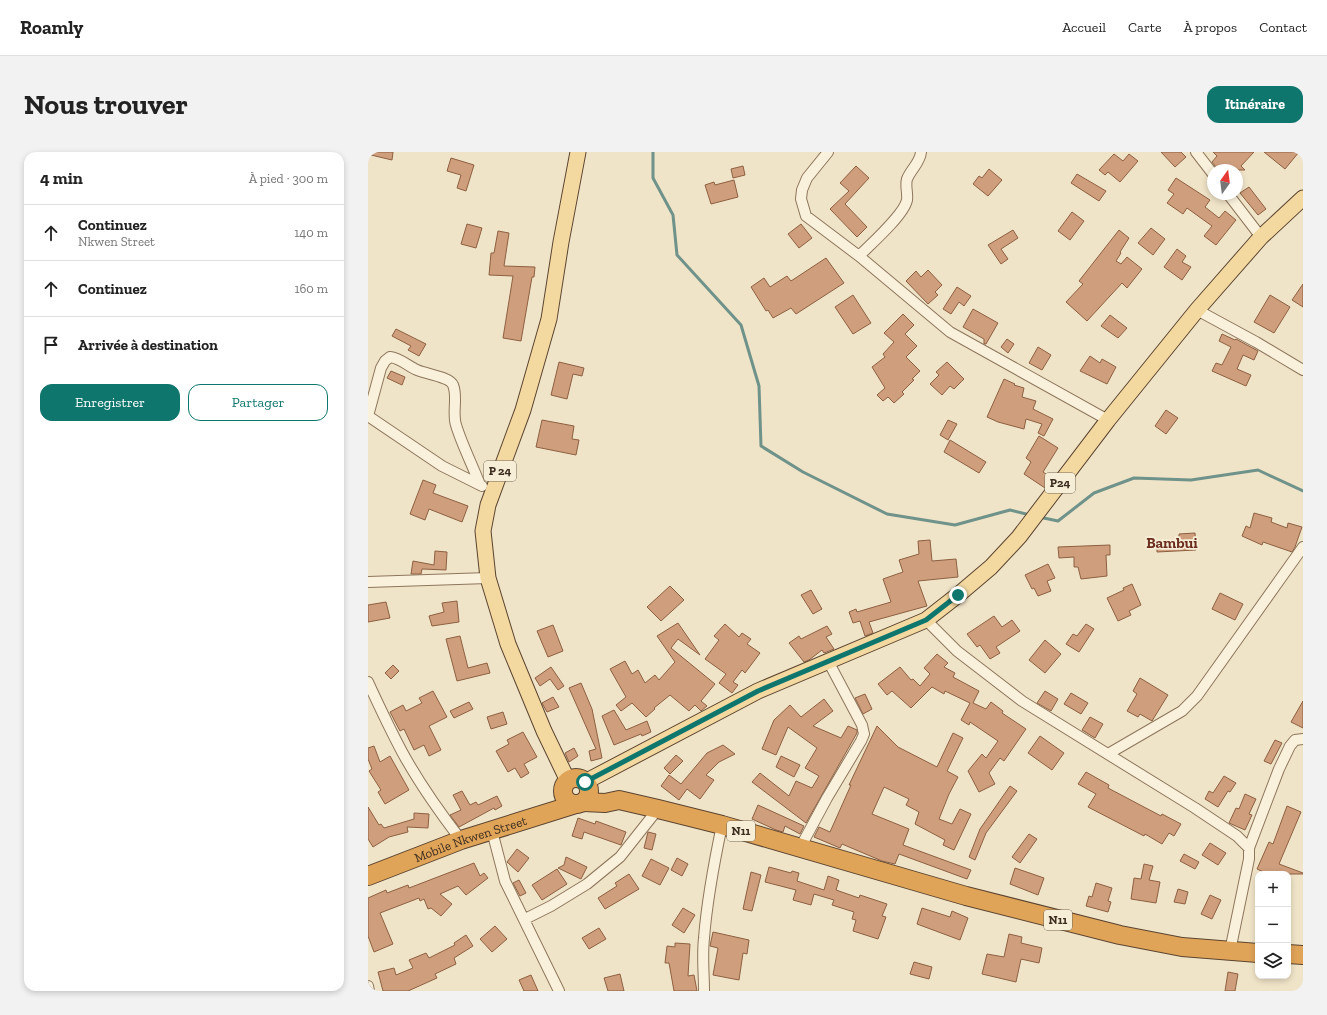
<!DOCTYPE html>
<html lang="fr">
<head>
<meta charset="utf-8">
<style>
  body { margin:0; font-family:"Zilla Slab",serif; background:#f2f2f2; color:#222 }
  .controls { position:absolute; right:12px; bottom:12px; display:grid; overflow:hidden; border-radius:8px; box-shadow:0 2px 6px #0003 }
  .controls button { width:36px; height:36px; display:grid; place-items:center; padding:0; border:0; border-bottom:1px solid #e0e0e0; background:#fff; color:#222; font:20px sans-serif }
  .compass { position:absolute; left:839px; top:12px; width:36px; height:36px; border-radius:50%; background:#fff; box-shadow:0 2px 6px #0003; rotate:14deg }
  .stop { position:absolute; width:12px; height:12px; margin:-9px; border:3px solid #0f766e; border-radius:50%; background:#fff }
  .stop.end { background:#0f766e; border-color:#fff; box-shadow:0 1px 4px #0008 }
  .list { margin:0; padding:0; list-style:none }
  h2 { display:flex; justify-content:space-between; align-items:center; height:52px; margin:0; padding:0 16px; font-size:17px }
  h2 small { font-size:13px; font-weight:400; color:#767676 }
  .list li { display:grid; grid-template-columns:26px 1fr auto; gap:12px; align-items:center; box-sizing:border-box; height:56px; padding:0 16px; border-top:1px solid #e0e0e0 }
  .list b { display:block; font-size:15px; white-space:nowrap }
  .list p { margin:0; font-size:13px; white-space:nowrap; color:#767676 }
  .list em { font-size:13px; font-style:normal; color:#767676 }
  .actions { display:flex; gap:8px; padding:12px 16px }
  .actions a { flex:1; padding:9px 0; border:1px solid #0f766e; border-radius:12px; text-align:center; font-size:14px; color:#0f766e }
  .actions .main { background:#0f766e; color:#fff }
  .icon { flex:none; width:22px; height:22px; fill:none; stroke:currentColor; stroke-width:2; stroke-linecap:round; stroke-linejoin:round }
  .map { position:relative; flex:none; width:935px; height:839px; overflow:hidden; border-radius:12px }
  header { display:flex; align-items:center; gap:24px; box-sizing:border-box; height:56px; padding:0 20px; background:#fff; border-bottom:1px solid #e0e0e0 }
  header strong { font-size:19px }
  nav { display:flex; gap:22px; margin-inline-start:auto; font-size:14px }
  .intro { display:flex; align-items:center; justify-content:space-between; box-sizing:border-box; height:96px; padding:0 24px }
  h1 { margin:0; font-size:28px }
  .button { padding:10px 18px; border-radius:12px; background:#0f766e; color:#fff; font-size:14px; font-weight:700 }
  main { display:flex; gap:24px; padding:0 24px }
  aside { flex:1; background:#fff; border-radius:12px; box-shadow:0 2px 6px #0003 }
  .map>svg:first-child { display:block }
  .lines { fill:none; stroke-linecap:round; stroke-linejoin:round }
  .stream { stroke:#6f938a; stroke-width:3 }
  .building { fill:#cf9f7d; stroke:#8d5f41 }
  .street-casing { stroke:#8d765c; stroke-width:12 }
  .primary-casing { stroke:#5b4430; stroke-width:17 }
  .highway-casing { stroke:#5b4430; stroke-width:20 }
  .street { stroke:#faf1dc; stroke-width:10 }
  .primary { stroke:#f3d9a0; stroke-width:15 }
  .highway { stroke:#e0a458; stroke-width:18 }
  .route { stroke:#0f766e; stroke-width:5 }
  .labels { text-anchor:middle; stroke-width:3.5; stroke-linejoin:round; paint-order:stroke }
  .shield { fill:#f7eed8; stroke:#756857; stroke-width:1 }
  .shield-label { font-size:12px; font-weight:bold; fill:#3d2e20 }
  .street-label { font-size:13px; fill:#3d2e20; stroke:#f7eed8 }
  .quarter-label { font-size:15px; font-weight:bold; fill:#6b2e1e; stroke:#f7eed8 }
</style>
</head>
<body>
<header>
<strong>Roamly</strong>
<nav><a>Accueil</a><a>Carte</a><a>À propos</a><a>Contact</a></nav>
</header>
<div class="intro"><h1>Nous trouver</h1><a class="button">Itinéraire</a></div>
<main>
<aside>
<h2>4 min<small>À pied · 300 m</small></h2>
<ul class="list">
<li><svg class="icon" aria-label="ahead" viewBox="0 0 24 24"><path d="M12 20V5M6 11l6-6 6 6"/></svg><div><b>Continuez</b><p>Nkwen Street</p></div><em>140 m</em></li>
<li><svg class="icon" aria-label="ahead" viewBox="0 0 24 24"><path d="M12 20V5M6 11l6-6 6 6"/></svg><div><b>Continuez</b></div><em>160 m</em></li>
<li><svg class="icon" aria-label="arrive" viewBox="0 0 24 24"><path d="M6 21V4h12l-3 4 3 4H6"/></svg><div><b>Arrivée à destination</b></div></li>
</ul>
<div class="actions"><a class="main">Enregistrer</a><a>Partager</a></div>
</aside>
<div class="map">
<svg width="935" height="839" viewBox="0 0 935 839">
  <rect width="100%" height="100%" fill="#f0e4c8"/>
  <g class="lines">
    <path class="stream" d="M285,0V26L305,63L309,103L373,173L391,234L393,294L435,320L519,362L587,373L642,358L662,363
      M671,365L690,369L726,341L766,326L823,328L890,318L935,339"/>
  </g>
  <path class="building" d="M3,0H25L24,8L3,3Z
    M793,0H813L818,5L807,15Z
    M845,0H886L873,14L877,18H850L844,10L849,4Z
    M896,0H931L917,17Z
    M746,2L755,9L761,2L770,9L752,30L740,20L737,23L731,18Z
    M83,6L106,13L98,39L89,36L93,23L79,19Z
    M375,14L377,23L365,26L363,17Z
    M488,14L501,26L477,52L499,75L489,85L462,57L481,39L472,31Z
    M621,17L634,28L620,44L605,32L611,24L614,26Z
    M709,22L738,39L731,49L703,31Z
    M808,26L842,48L837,55L851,66L857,59L868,68L848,93L836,84L844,74L819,56L815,62L799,51L806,42L800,38Z
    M366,28L370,45L343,52L337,33L346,30L347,33Z
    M881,35L898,57L890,63L872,41Z
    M704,60L716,69L702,88L690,79Z
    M99,72L114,76L108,96L93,92Z
    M433,72L444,86L431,96L420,82Z
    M783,76L797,87L785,103L770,91Z
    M645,78L650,86L633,97L640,107L633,112L620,93Z
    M751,78L761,86L752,100L753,101L748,109L753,112L759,105L774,117L759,136L754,131L719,169L698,150L715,132L711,129Z
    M130,79L141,81L136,114L167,115L166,125H164L153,189L135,186L145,124L121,123L123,101H126Z
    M809,97L818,104L814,110L823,115L814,128L796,115Z
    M458,106L476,131L428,162L423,156L405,166L400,158L398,159L383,135L396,126L402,135L419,124L423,129Z
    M560,118L574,133L567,140L570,143L560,152L538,129L548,119L553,125Z
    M935,132V155L924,148Z
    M589,135L603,144L596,154L591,150L583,162L575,157Z
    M485,143L503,171L485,182L467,155Z
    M902,143L922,155L906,181L886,170Z
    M605,157L630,171L618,192H616V187L595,175Z
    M535,162L546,173L537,182L549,194L538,205L552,219L544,227L546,228L534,240L536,242L526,251L520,245L515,249L509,243L517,236L504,215L517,205L515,202L526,190L516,181Z
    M742,163L759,176L750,186L733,174Z
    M28,177L58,192L51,204L40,198L43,194L24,184Z
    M854,182L867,188L868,187L890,199L886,208L875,203L869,217L883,223L878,234L844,219L848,211L854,213L863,195L851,189Z
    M639,187L646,192L640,201L633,195Z
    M670,195L683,203L674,218L661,211Z
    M722,204L732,211L734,207L748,215L739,232L712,219Z
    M191,210L216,216L214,224L205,222L199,247L183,243Z
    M579,210L596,227L586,237L582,234L574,243L562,232L571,223L568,220Z
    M23,219L37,225L34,233L19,226Z
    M636,227L647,232L646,233L656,236L654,245L668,249L665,257L685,267L676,284L670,281L674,272L658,267L656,277L630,270L619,265Z
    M798,258L810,266L798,282L787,274Z
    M174,268L206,274L204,287L211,288L208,303L168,295Z
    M580,268L589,272L580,288L572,283Z
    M671,284L690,296L675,320L684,326L677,336L656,322L663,310L658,306Z
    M582,288L618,310L611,321L576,300Z
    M55,328L68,333L65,341L100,354L94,370L61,357L57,368L42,362Z
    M886,361L904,366L903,370L919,376L920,371L934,375L927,395L924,400L895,390L894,393L874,384L878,374L882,376Z
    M827,381L828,398L789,400V390L811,389V382Z
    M562,388L564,409L588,407L590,425L550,429L559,454L501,470L505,481L497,484L492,469L485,471L481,460L488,457L489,460L523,450L515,427L535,420L531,408L551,402L550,389Z
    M742,393V403H738L739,424L713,427L710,415H706V405L691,406L690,395Z
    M67,399L79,400L78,418L54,417L53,422H43L45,409L66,413Z
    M680,412L687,426L679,429L683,439L670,444L666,436L664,437L657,423Z
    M764,432L773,453L761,459L763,463L750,469L739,446L756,438L755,436Z
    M302,434L316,448L293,469L279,455Z
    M443,438L454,457L445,462L433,443Z
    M852,441L875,452L867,468L844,457Z
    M89,449L91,470L64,474L61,464L76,460L74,451Z
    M18,450L22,466L0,470V453Z
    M626,464L634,475L644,468L652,479L628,495L632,501L622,507L612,493L609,495L599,482Z
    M310,471L332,503L310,487L303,496L347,532L333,549L339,554L333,559L327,553L321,559L302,543L286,556L287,557L278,565L264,551L253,559L248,553L258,545L242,517L257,509L264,522L270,518L277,531L287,523L291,528L307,510L289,484Z
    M357,472L371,485L374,481L383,487L379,492L392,501L377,521L374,518L365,530L370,533L364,541L351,531L358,522L337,507L351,488L346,484Z
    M718,472L726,477L711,500L698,492L705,482L709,484Z
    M185,473L195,499L180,505L169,479Z
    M459,474L464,482L458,485L466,497L456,501L454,498L441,508L436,510L421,491L431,484L433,487Z
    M92,484L100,516L119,511L122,521L89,529L78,487Z
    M677,488L693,502L677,521L661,508Z
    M569,502L580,511L576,515L587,521L585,525L611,539L605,551L618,557L623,550L635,559L634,561L658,577L636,609L632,606L621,621L627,632L611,640L600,619L614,602L618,606L630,589L602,570L601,573L593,568L602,551L577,539L576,542L564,535L543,556L524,539L519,543L510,532L532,515L543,528L545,527L552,534L562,522L556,516Z
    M25,513L31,519L23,527L17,521Z
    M183,515L196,534L190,538L182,527L172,534L167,526Z
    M772,526L800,543L784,569L772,562L770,565L759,559L769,542L765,539Z
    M213,531L224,557L234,606L223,609L221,599L228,597L201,536Z
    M65,539L79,565L61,574L73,598L61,604L56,593L46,598L36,577L32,579L22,560L35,553L38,559L54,551L51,546Z
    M677,539L690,547L683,559L669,551Z
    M703,541L720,551L713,562L696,552Z
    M497,542L504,557L495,562L487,546Z
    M185,545L191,555L179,560L174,551Z
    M456,547L465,559L445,574L473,586L480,574L489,578V581L438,671L384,630L392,621L421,644L428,629L444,636L451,624L437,616L449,596L420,575L408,603L394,597L406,568L422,553L433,565Z
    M935,549V576L923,570Z
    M101,550L105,557L86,566L82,559Z
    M246,558L258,578L279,569L283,580L274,584L273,582L246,593L234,564Z
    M135,560L139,572L123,577L119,565Z
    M722,565L735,572L727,586L714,578Z
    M509,574L530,595L569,615L585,581L595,586L579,619L590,625L581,642L571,667L584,672L592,657L603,662L586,698L575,693L577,688L547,672L551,660L538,653L541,647L516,635L504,662L541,677L535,693L603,718L599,727L531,702L527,712L514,709L474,692L472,696L446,685L451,675L462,680L483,633H481Z
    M155,580L169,605L156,612L161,621L153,626L147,616L140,620L128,599L141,592L139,588Z
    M672,584L696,601L684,618L660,601Z
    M907,588L914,591L903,612L896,609Z
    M355,593L367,602L351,610L338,623L346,628L332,647L319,637L311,648L293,634L301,623L313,632L339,601Z
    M6,594L12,610L22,604L41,638L17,652L10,640L13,638L1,619L4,617L0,607V596Z
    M206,596L210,604L201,610L197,601Z
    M308,603L315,609L302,622L296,616Z
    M413,604L432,613L426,625L408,615Z
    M718,620L741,633L740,636L793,664L794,662L813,672L806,684L801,681L794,692L777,682L776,684L720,655L728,642L710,632Z
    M856,624L868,631L862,640L860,639L850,655L837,647L841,639L845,641Z
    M642,634L649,639L618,681L607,708L601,705L612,677Z
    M94,639L102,653L108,650L110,653L129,644L134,654L127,658L126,656L91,675L82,663L93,658L85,643Z
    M877,642L888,647L881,662L884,663L877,678L861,671L868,656L871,657Z
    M390,653L436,674L432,682L417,674L415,680L408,678L384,667Z
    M919,654L933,660L911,712L935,721V722H900L889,717L901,690L905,692Z
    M0,655L11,673L13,672L16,676L46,667V661L61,662L60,676L39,675L40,680L21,685L5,695L0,687Z
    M210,666L227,672L228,669L258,680L253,693L216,680L214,687L204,684Z
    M280,680L288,682L284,698L276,696Z
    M661,682L669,687L652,711L644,705Z
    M842,691L858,701L850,713L834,703Z
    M149,697L161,706L150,720L139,710Z
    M816,702L831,710L827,717L812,709Z
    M198,705L219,715L213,727L190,716L196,713Z
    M309,706L320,712L314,724L303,718Z
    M283,707L301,716L292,733L274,724Z
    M106,711L112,724L116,721L120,726L98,743L90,734L72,742L84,752L73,764L63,756L60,757L56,747L52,749L51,746L12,761L25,792L6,800L0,784V746L18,738L19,741L40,733L41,736Z
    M776,712L785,714L781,728L792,730L788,751L763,747L766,726L773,727Z
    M401,715L423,721L424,719L431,721L429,729L456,738L460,724L471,728L468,738L491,746L492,743L519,752L514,764L518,765L510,787L485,779L488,768L484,767L486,760L464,753L466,748L446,742L443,753L425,748L428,738L397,730Z
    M647,716L676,726L670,743L642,732Z
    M189,717L199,732L174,748L164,733Z
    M383,720L393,723L384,759L375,757Z
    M261,722L271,737L237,757L230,746L249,734L247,731Z
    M151,728L158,741L152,744L145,731Z
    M728,731L744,736L740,749L743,750L740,760L718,754L721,744L724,745Z
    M810,737L820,740L817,752L806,750Z
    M842,743L853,748L844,767L833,762Z
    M315,756L327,763L316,781L304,773Z
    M554,756L582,765L584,759L600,766L592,788L549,772Z
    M127,774L139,787L124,800L112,787Z
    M231,776L238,787L221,797L214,786Z
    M345,780L381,788L379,802L375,801L371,828L345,823L350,796L342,794Z
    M641,782L654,785L653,791L674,796L671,811L653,807L648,830L614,822L619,802L636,805Z
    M98,783L105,794L86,806L88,812L67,822L69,826L40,839H15L10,820L26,816L28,823L45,816L41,808L58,801L61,806L87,793L86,791Z
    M307,791L322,792L320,824L326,823L329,839H306L301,811H297L299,794L307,795Z
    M546,810L564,815L561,827L542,822Z
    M860,820L870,822L867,839H857Z
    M252,822L256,839H240L236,826Z
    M163,823L170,839H156L151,828Z"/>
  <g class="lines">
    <g class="street-casing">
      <path id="street" d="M460,0L439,26L434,38L433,47L438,64L491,104L582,180L740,268
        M828,0L845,22
        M860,42L893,85
        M491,104C503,92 536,63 539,48C540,41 537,34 539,27C543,17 552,11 553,0
        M829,158L888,190L935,218
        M0,264L13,216L17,209L22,205C32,206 40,214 49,218C58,222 82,225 85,233C90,244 84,261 88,273C94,293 105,314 112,333
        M0,264L74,314L114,334
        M0,430L120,426
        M558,468L589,499L654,549L827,656L869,684L881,696V707L862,799
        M0,530C12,556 24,582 38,607C54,635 73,662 93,688
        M740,602L814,559L829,544L935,395
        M124,679L137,729L191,839
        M432,696L459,646L493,589L496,582L494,573L460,509
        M881,696L911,617L922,594L927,588L935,587
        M157,767L183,754L219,732L252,705L290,657
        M0,834L1,839
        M336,839C336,822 334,804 336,786C339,748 346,711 354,673"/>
    </g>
    <g class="primary-casing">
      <path id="primary" d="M200,629L176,579L140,492L120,426L115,379L120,353L155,258L181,167L193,90L210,0
        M217,630L390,539L558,468L590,443L623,415L651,385L740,268L829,158L893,85L935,46"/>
    </g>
    <g class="highway-casing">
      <g id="highway">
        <circle cx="208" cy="639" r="13"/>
        <path d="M216,650L237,651L251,648L290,657L354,673L598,744L752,783L814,795L890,801"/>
        <path id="s1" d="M0,724L93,688L208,652"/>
        <path d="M920,802L935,803"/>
      </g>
    </g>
    <use href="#street" class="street"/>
    <use href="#primary" class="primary"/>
    <use href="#highway" class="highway"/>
  </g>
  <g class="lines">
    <path class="route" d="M217,630L390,539L558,468L590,443"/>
  </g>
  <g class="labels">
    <g class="shield">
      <rect x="116" y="309" width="32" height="20" rx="3"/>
      <rect x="677" y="321" width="30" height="20" rx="3"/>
      <rect x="359" y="669" width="28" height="20" rx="3"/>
      <rect x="676" y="758" width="28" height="20" rx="3"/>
    </g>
    <g class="shield-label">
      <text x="132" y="323">P 24</text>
      <text x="692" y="335">P24</text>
      <text x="373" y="683">N11</text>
      <text x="690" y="772">N11</text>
    </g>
    <g class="street-label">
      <text dy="5" stroke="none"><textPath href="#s1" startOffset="109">Mobile Nkwen Street</textPath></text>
    </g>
    <g class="quarter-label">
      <text x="804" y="396">Bambui</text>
    </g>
  </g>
</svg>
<div class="controls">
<button>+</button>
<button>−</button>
<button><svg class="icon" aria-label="layers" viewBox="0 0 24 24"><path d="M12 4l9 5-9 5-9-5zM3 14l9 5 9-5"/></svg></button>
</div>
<svg class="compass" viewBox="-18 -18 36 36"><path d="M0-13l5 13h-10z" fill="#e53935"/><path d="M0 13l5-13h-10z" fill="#767676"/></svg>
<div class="stop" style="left:217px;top:630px"></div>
<div class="stop end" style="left:590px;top:443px"></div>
</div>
</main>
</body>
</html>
